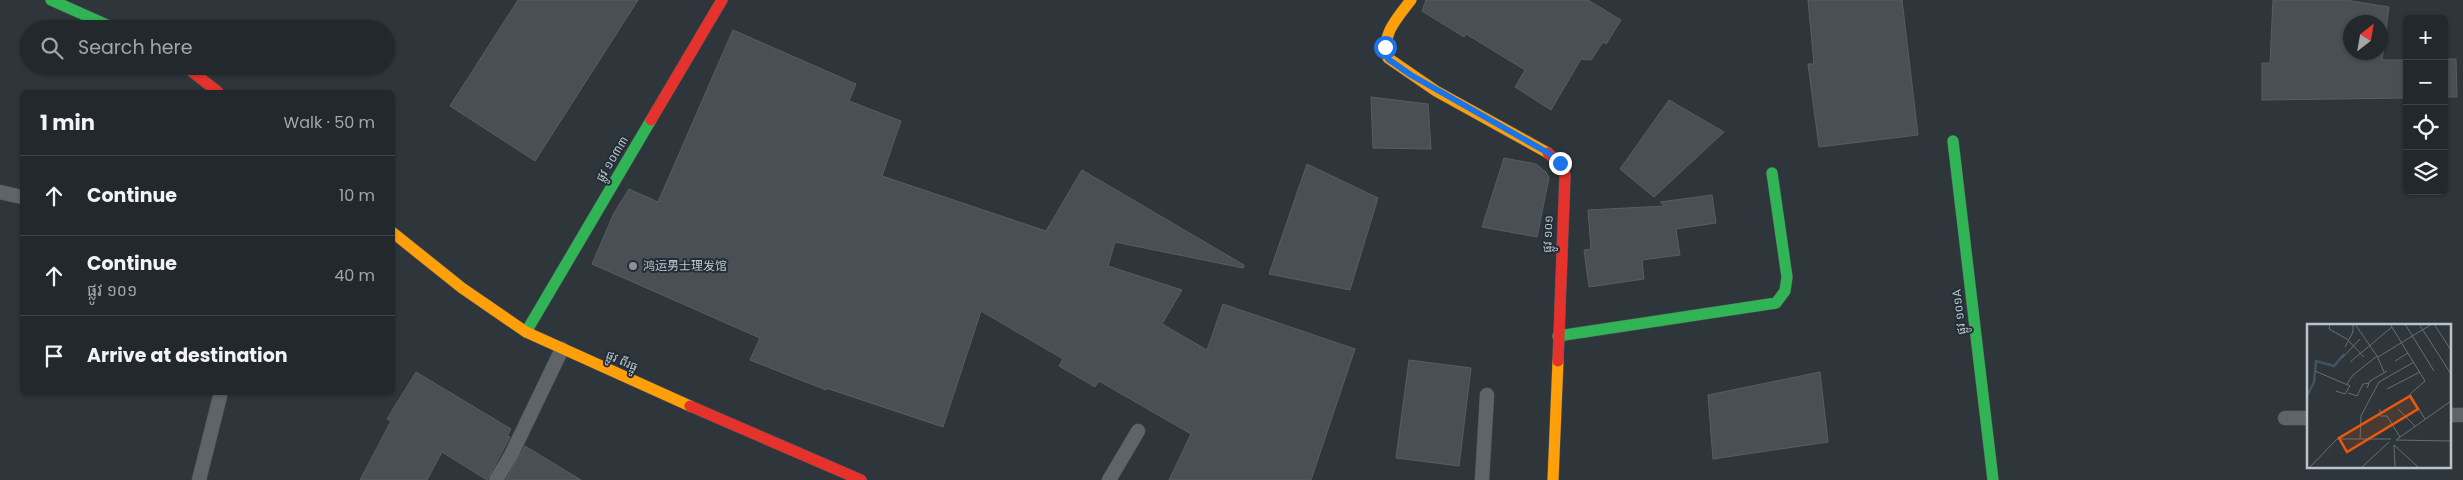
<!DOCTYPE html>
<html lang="en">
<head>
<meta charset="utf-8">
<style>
  body { margin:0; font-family:Poppins,"Noto Sans SC","Noto Sans Khmer",sans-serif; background:#2e3438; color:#f1f3f6 }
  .controls { position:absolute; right:15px; top:15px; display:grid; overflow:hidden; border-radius:8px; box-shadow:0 1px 4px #0004 }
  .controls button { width:45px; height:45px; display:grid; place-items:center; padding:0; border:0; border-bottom:1px solid #3f4448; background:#22282c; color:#f1f3f6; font:25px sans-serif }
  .compass { position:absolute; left:2343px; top:15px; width:45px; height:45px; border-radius:50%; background:#22282c; box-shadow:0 1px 4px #0004; rotate:31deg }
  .stop { position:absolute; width:15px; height:15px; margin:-11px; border:4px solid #1a73e8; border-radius:50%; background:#fff }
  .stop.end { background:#1a73e8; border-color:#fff; box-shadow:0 1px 5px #0008 }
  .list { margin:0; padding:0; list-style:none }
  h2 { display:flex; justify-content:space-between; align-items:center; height:65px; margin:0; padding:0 20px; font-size:21px }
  h2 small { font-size:16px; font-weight:400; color:#a2a6a9 }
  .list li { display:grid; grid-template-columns:32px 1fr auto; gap:15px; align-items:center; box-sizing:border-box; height:80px; padding:0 20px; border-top:1px solid #3f4448 }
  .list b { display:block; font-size:19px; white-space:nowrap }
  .list p { margin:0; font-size:16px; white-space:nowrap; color:#a2a6a9 }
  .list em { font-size:16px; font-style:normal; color:#a2a6a9 }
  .icon { flex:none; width:28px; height:28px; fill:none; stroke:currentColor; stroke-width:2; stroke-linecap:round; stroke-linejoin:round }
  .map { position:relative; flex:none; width:2463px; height:480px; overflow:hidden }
  .search { position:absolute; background:#22282c; box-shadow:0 1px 4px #0004; left:20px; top:20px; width:375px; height:55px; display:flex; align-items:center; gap:12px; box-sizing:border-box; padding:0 18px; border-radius:28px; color:#a2a6a9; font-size:19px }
  .panel { position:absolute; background:#22282c; box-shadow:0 1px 4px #0004; left:20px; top:90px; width:375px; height:305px; border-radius:8px }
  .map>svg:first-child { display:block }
  .building { fill:#494f54; stroke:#575e62; fill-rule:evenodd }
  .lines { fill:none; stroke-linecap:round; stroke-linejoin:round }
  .lane-casing { stroke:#4c5255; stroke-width:15 }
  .fast-casing { stroke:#4c5255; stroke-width:12 }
  .slow-casing { stroke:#4c5255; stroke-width:12 }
  .jam-casing { stroke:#4c5255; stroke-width:12 }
  .lane { stroke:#5e6468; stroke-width:14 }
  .fast { stroke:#30b455; stroke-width:11 }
  .slow { stroke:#ff9f0a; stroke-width:11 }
  .jam { stroke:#e5322d; stroke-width:11 }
  .route { stroke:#1a73e8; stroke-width:6 }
  .poi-dot { fill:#899298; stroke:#222d35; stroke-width:2 }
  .labels { text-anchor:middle; stroke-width:4; stroke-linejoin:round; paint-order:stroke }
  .street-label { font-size:12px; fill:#bac3ca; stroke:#222d35 }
  .poi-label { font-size:12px; fill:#bac3ca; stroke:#222d35; text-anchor:start }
  .inset-river { fill:none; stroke:#3f5463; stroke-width:2.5 }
  .inset-road { fill:none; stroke:#666e74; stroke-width:1 }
  .view { fill:#e8590c; fill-opacity:0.15; stroke:#e8590c; stroke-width:2.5 }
  .inset-edge { fill:none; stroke:#bac3ca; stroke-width:2.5 }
</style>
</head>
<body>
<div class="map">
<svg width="2463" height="480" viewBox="0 0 2463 480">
  <rect width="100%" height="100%" fill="#2e363b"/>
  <path class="building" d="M518,0H638L535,161L450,106Z
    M1426,0H1588L1621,20L1606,44L1603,42L1591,60L1581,59L1551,110L1515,87L1525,70L1466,34L1464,37L1422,11Z
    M1808,0H1902L1918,135L1819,147L1808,64H1814Z
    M2273,0H2346L2389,7L2382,60H2407V98L2262,100V63H2270ZM2350,22H2380V52H2350Z
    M733,30L856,84L849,101L901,121L882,176L1046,231L1082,170L1244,265L1243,268L1115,242L1108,266L1182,290L1162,324L1207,350L1223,304L1355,349L1311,480H1169L1191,434L1099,381L1095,387L1059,366L1063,359L981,311L943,427L826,388V390L750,360L760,338L592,264L614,213L629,189L658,202Z
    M2444,59H2456L2457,97H2444Z
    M1371,97L1428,104L1431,149L1373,148Z
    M1669,100L1724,132L1654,197L1620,169Z
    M1504,158L1536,164L1546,172L1549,178L1537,237L1482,227Z
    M1307,164L1378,198L1350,290L1269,274Z
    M1712,195L1716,223L1676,229L1680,255L1642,260L1644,279L1589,287L1584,250L1591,249L1588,210L1665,206L1660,202Z
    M1409,360L1471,368L1459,466L1396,458Z
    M416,372L511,429L507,436L510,437L487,480L442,452L427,480H360L391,421L387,419Z
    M1820,372L1828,442L1713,459L1708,395Z
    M525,446L581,480H506Z"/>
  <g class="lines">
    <g class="lane-casing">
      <path id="lane" d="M0,192L22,197
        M2449,415H2463
        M2285,418H2308
        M199,480L221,392
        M496,480L511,455L562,349
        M1109,480L1138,431
        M1482,480L1487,395"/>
    </g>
    <g class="fast-casing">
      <path id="fast" d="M51,0L116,29
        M1953,141L1993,480
        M526,332L651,120
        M1558,336L1776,303L1785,291L1787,277L1772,173"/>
    </g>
    <g class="slow-casing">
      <path id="slow" d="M1411,0C1398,17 1380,35 1388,58L1436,91L1548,153
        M392,232L462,288L526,332L690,406
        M1553,480L1558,361"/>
    </g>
    <g class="jam-casing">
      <path id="jam" d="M185,66L218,92
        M651,120L722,0
        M1548,153L1559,163L1565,175L1558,361
        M690,406L861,480"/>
    </g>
    <use href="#lane" class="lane"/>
    <use href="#fast" class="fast"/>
    <use href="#slow" class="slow"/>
    <use href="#jam" class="jam"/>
  </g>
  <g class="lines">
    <path class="route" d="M1385,47L1388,59L1411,75L1550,154L1560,163"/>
  </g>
  <circle class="poi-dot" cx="633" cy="266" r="5"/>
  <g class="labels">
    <g class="street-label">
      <text transform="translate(612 159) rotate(-59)" y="4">ផ្លូវ ១០៣៣</text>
      <text transform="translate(1548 234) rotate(-88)" y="4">ផ្លូវ ១០១</text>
      <text transform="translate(1959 312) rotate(-97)" y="4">ផ្លូវ ១០១A</text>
      <text transform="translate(622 361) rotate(24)" y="4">ផ្លូវ ពីរធ្នូ</text>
    </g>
    <g class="poi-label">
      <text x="643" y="270">鸿运男士理发馆</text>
    </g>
  </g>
  <g transform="translate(2307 324)">
    <rect width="144" height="144" fill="#2e363b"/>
    <path class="inset-river" d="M0,72L7,58L9,37L27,42L37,30"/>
    <path class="inset-road" d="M23,0L22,5L40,15L57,33M48,0L70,32L77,48M83,0L118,57L103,70L118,95M98,0L127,47M112,0L144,50M127,0L144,26M38,23L46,8V0M71,33L125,0M35,34L53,15M88,37L101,29M43,38L85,3M8,47L43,62L38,70L29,67M40,60L46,51L70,32M60,64L63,57L80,47M80,65L113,48M41,69L50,72L56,60L62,59M73,85V92H80L93,113M91,85L108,102M53,115L54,92L72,58L107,38M89,116L144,117M89,116L144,77M87,121L88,143M87,121L111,143M3,143L30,115H84M55,143L82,118"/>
    <path class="view" d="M103,72L111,85L40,128L32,114Z"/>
    <rect width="144" height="144" class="inset-edge"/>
  </g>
</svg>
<div class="controls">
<button>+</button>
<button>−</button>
<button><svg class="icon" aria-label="locate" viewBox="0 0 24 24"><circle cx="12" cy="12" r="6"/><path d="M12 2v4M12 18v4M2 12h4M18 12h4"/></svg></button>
<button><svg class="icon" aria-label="layers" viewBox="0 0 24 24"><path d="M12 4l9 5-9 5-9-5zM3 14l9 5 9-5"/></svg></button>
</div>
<svg class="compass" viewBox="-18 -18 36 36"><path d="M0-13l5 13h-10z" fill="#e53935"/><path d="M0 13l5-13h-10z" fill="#a2a6a9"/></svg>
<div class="stop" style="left:1385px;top:47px"></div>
<div class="stop end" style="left:1560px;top:163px"></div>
<div class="search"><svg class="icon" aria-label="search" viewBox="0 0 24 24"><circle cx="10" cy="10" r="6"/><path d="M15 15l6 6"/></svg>Search here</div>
<section class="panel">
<h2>1 min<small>Walk · 50 m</small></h2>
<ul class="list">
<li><svg class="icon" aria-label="ahead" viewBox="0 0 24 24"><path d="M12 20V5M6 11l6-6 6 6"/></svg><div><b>Continue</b></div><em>10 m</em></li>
<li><svg class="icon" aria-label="ahead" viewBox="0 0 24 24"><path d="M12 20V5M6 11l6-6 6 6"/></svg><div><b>Continue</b><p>ផ្លូវ ១០១</p></div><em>40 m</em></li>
<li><svg class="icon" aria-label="arrive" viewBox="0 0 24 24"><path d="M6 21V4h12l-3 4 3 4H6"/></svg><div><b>Arrive at destination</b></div></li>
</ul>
</section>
</div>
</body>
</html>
